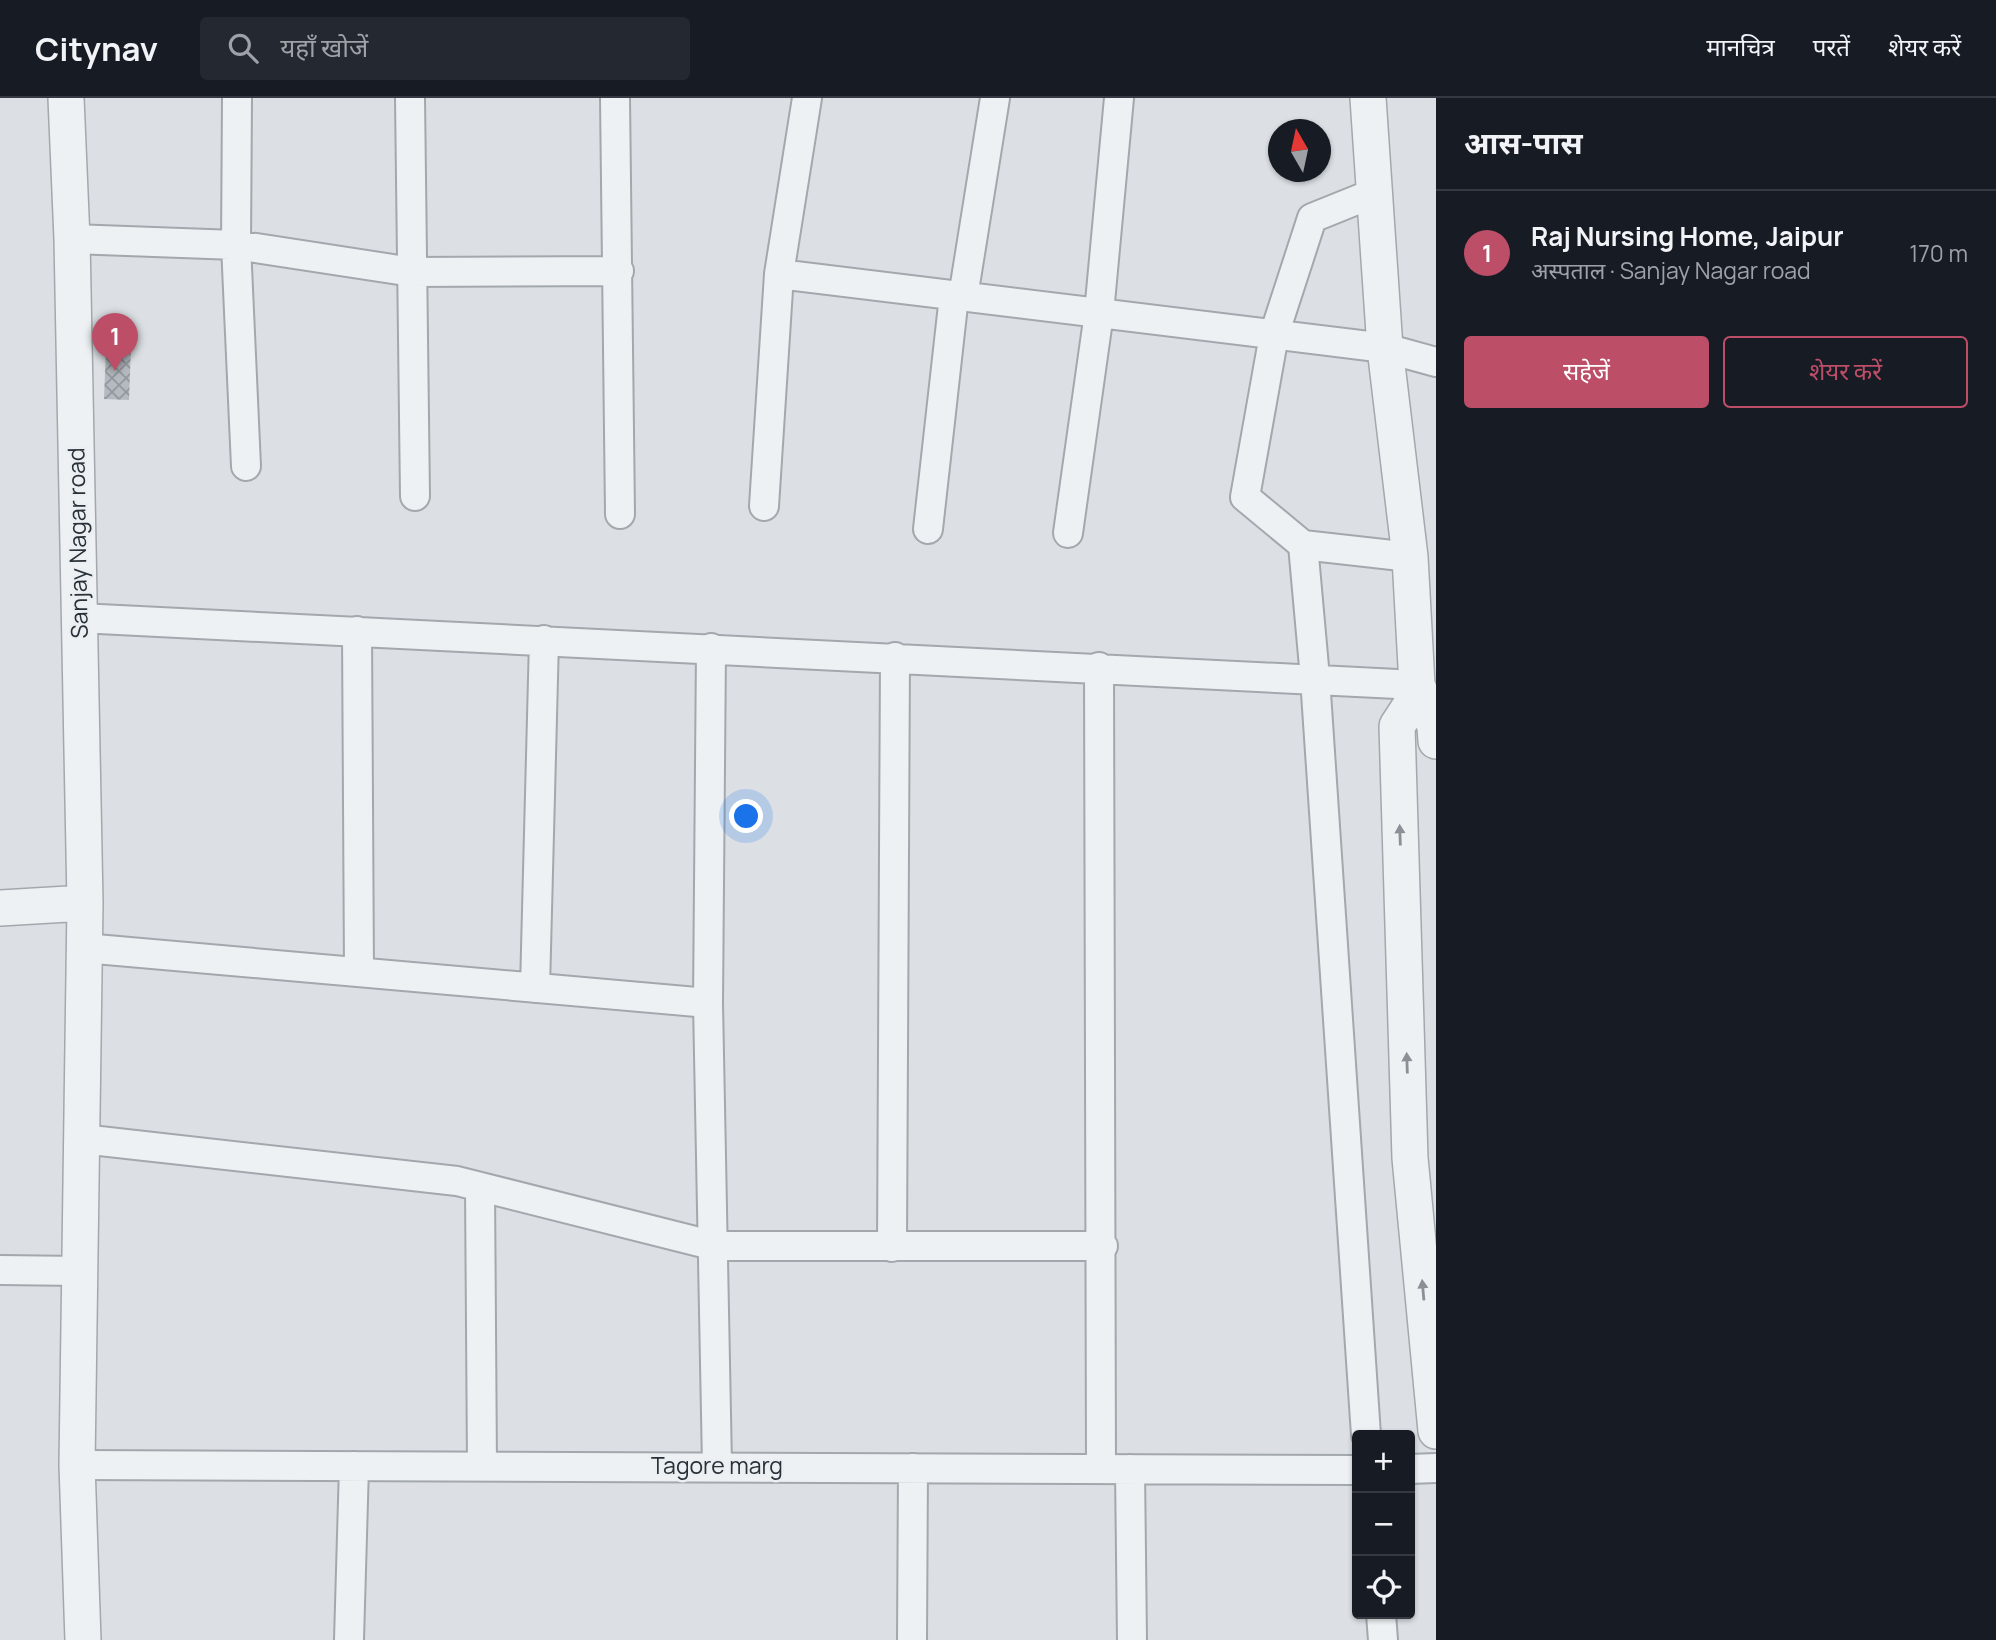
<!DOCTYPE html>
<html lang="hi">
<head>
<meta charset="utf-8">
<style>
  body { margin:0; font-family:Manrope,"Noto Sans Devanagari",sans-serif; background:#242831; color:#f1f3f6 }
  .controls { position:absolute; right:21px; bottom:21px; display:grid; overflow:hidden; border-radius:7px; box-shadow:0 2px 5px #0004 }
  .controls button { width:63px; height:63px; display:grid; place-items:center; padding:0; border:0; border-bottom:2px solid #363941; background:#171b24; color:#f1f3f6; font:35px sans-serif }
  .compass { position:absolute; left:1268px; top:21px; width:63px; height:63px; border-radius:50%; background:#171b24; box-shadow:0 2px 5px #0004; rotate:351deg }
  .you { position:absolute; left:747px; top:719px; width:24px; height:24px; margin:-18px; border:5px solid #fff; border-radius:50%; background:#1a73e8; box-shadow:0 0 0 10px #1a73e833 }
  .badge { display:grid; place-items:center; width:46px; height:46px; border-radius:50%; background:#bc4e68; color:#fff; font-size:23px; font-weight:700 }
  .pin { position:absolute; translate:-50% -58px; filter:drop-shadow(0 2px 4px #0008) }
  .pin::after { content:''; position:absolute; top:37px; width:24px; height:21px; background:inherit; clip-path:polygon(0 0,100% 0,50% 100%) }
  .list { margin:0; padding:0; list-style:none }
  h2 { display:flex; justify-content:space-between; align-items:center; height:91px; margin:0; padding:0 28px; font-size:30px }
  h2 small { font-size:23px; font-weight:400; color:#9ea1a6 }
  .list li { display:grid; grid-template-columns:46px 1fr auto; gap:21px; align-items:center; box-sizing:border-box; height:126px; padding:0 28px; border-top:2px solid #363941 }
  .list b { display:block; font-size:26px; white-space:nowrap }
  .list p { margin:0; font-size:23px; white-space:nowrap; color:#9ea1a6 }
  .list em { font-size:23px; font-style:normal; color:#9ea1a6 }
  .actions { display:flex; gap:14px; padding:21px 28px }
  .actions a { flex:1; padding:16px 0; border:2px solid #bc4e68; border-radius:7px; text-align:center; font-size:24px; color:#bc4e68 }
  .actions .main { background:#bc4e68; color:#fff }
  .icon { flex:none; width:38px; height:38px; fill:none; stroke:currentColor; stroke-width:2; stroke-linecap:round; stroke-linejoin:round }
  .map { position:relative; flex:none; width:1436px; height:1542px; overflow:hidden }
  header { display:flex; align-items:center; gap:42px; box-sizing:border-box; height:98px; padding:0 35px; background:#171b24; border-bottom:2px solid #363941 }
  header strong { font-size:33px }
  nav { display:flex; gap:38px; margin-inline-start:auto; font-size:24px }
  .search { width:490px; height:63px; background:#242831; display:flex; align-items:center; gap:18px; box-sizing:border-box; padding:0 24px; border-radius:7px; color:#9ea1a6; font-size:26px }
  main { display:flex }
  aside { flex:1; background:#171b24 }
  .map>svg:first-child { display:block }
  .building { fill:url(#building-cross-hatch) }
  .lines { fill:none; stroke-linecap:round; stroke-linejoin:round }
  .minor-casing { stroke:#a2a8ad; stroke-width:32 }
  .tertiary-casing { stroke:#a2a8ad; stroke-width:38 }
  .minor { stroke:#eef1f3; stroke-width:28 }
  .tertiary { stroke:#eef1f3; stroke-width:35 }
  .oneway { fill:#8b9096 }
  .labels { text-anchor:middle; stroke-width:5; stroke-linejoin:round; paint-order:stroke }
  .street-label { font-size:23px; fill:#283039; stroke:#ebeff2 }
</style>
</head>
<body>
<header>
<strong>Citynav</strong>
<div class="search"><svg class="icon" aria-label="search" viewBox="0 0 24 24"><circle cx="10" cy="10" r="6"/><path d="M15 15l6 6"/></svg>यहाँ खोजें</div>
<nav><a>मानचित्र</a><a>परतें</a><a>शेयर करें</a></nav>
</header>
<main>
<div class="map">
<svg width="1436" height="1542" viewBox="0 0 1436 1542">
  <defs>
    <pattern id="building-cross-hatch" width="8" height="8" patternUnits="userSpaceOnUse" patternTransform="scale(1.75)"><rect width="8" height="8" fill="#b4bac0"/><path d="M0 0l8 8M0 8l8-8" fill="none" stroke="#92989d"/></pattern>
  </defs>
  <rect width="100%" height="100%" fill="#dce0e4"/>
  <path class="building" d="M106,248H131L129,302L104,301Z"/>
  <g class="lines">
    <g class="minor-casing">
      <path id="minor" d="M237,0L236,147L246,368
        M410,0L415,398
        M615,0L620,416
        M72,141L236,147L412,174L619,173
        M779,176L1385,250L1436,264
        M963,199L995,0
        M764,408L779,176L807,0
        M928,431L954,198
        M1068,435L1099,215L1119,0
        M1303,447L1410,459
        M79,520L1417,587
        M357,533L359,874
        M711,550L708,905L717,1367
        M1099,569L1101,1371
        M84,850L708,905
        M535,890L544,542
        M82,1041L457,1083L715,1148H1103
        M480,1089L482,1368
        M892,1149L895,559
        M0,1172L80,1173
        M1366,1337L1315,580L1303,447L1245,399L1274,237L1312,120L1374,95
        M77,1367L1357,1372
        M1130,1371L1132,1542
        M1410,1371L1436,1370
        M1381,1516L1383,1542
        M349,1542L354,1368
        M912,1542L913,1370"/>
    </g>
    <g class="tertiary-casing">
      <path id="tertiary" d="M1368,0L1385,250L1410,459L1417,587L1435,628L1436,643
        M1418,596L1397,628L1410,1060L1436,1333
        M0,810L85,805L72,141L66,0
        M83,1542L77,1367L85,805"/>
    </g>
    <use href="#minor" class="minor"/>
    <use href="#tertiary" class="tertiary"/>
  </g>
  <defs><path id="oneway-solid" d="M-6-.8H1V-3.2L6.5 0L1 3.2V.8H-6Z" transform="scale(1.75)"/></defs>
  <g class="oneway">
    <use href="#oneway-solid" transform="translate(1400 737) rotate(-92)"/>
    <use href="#oneway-solid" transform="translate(1407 965) rotate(-92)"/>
    <use href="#oneway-solid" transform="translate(1423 1192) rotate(-95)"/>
  </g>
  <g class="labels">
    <g class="street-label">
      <text transform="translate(78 445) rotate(-91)" y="8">Sanjay Nagar road</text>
      <text x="717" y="1376">Tagore marg</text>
    </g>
  </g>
</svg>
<div class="controls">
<button>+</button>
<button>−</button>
<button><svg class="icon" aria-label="locate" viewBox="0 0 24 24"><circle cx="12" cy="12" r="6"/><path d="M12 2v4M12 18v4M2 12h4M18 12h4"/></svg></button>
</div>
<svg class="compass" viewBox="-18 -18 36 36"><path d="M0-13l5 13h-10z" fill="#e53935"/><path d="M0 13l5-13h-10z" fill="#9ea1a6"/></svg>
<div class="you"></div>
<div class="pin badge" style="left:115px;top:273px">1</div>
</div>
<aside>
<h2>आस-पास<small></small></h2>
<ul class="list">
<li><span class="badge">1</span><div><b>Raj Nursing Home, Jaipur</b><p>अस्पताल · Sanjay Nagar road</p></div><em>170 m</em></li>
</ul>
<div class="actions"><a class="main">सहेजें</a><a>शेयर करें</a></div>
</aside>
</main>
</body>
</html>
